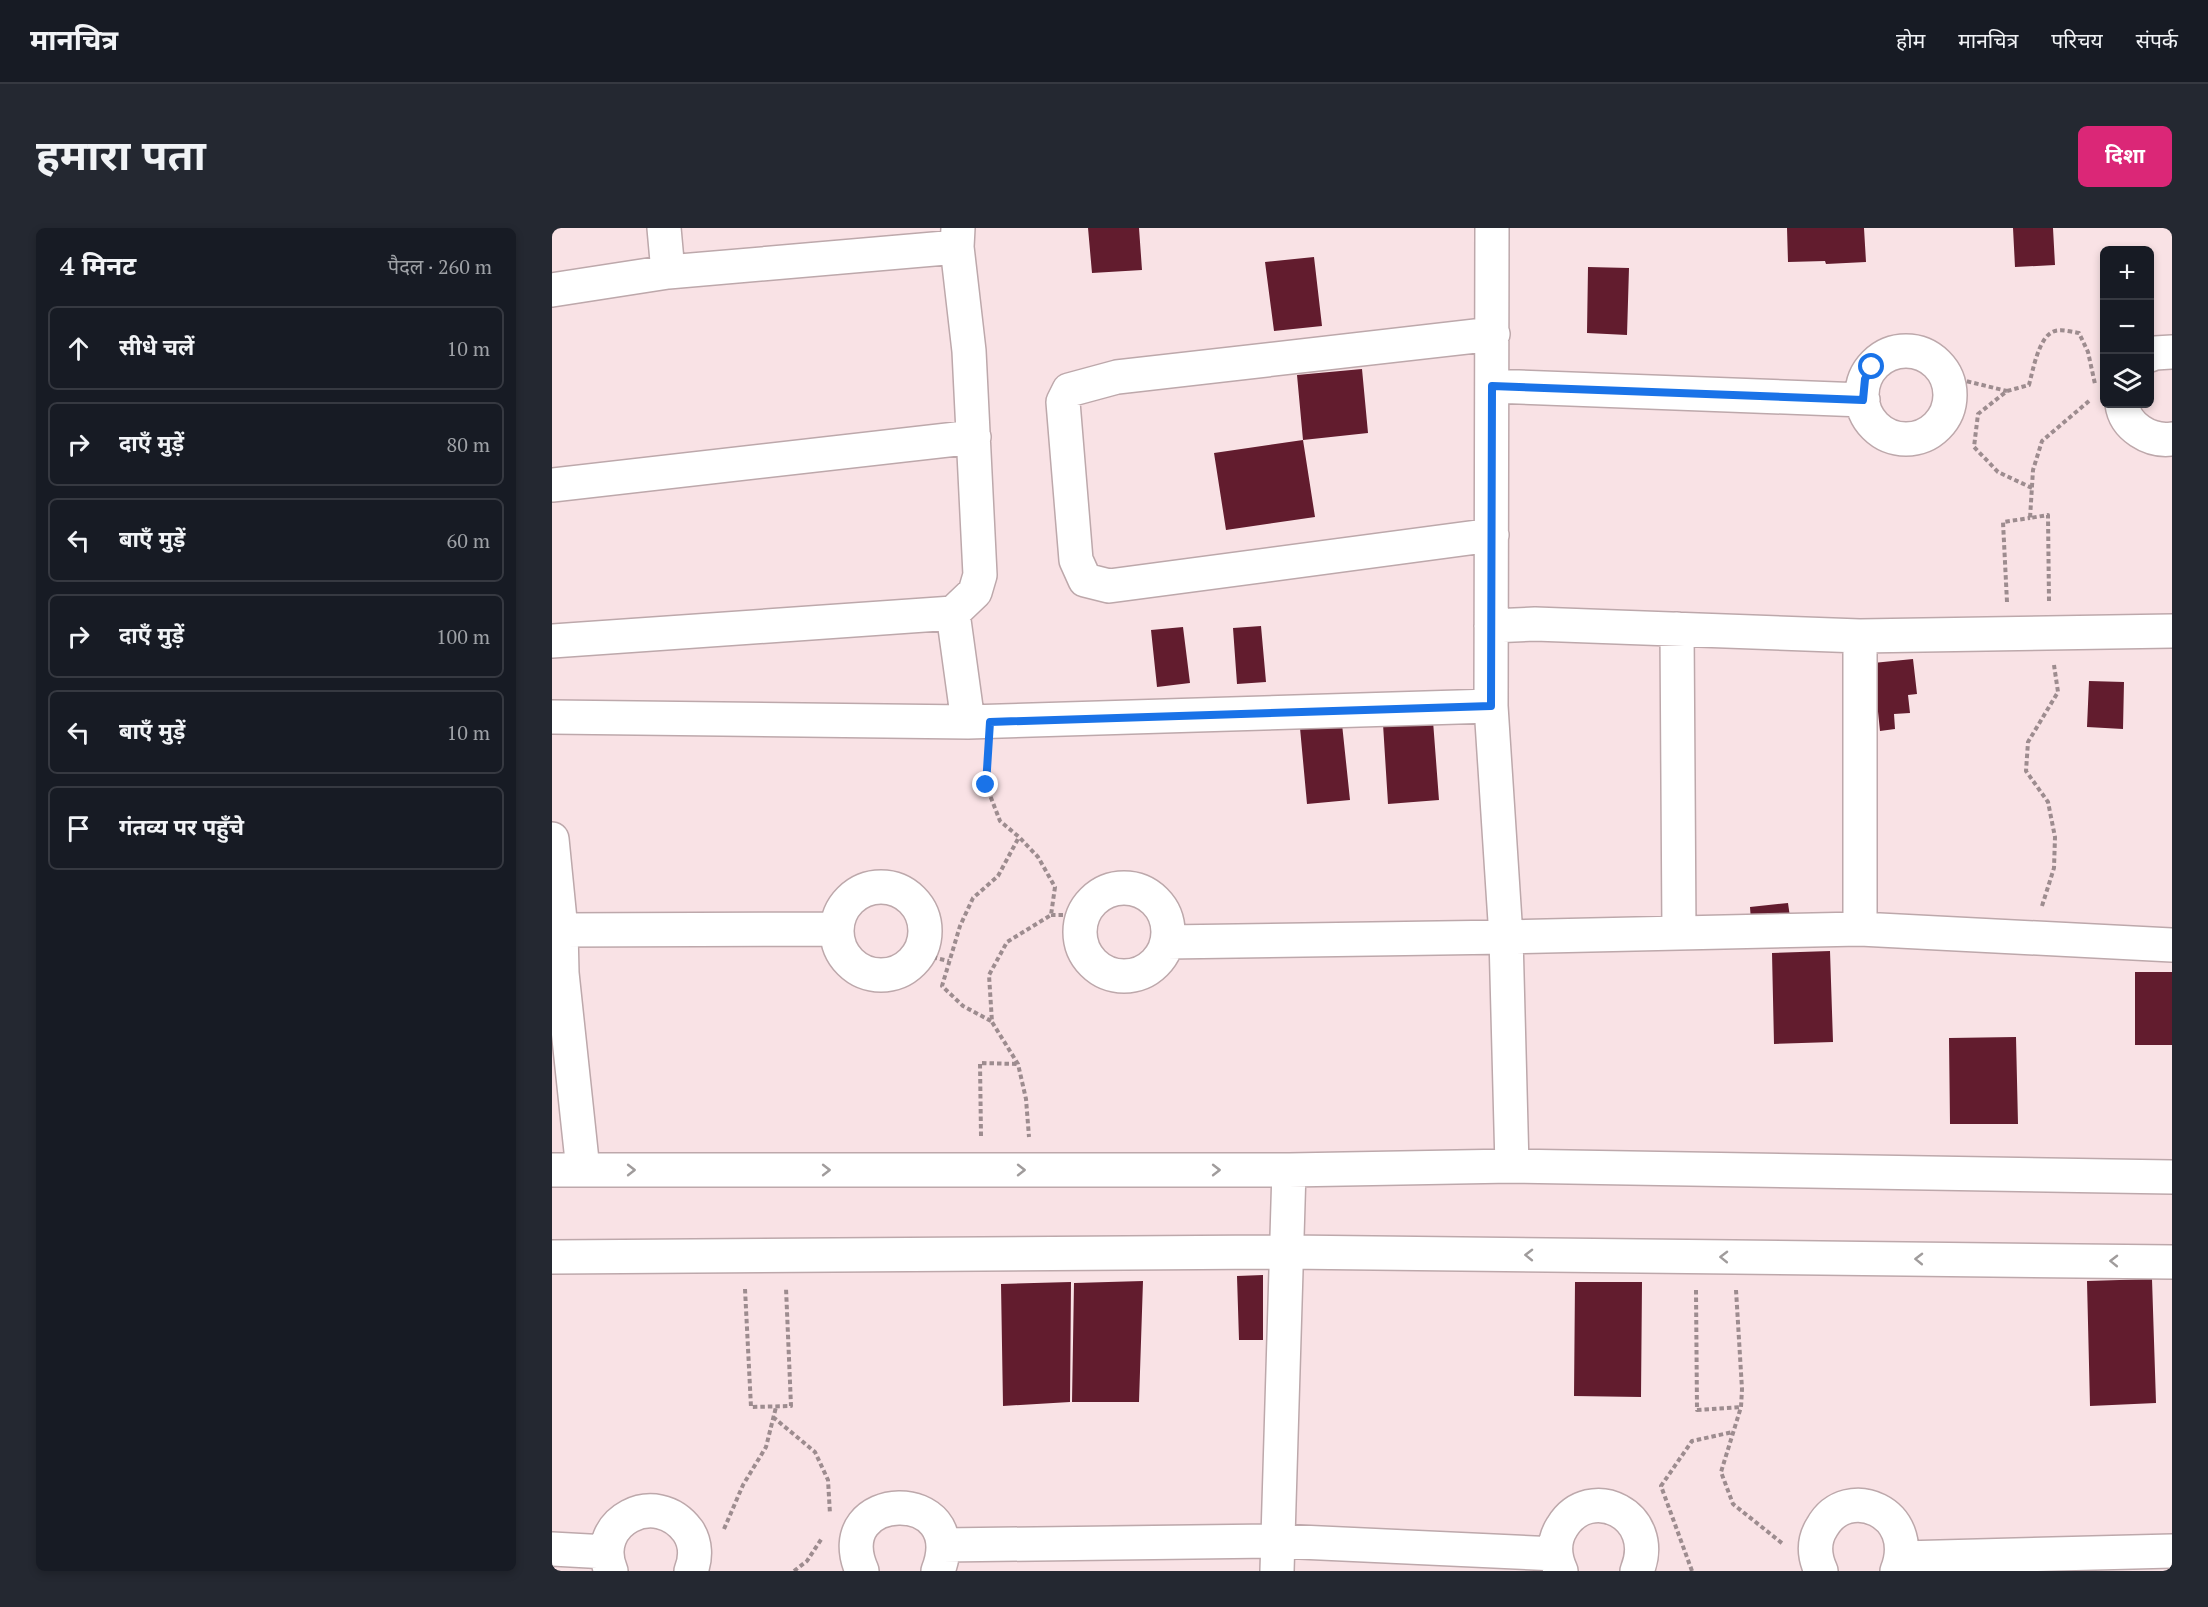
<!DOCTYPE html>
<html lang="hi">
<head>
<meta charset="utf-8">
<style>
  body { margin:0; font-family:"PT Serif","Noto Sans Devanagari",serif; background:#242831; color:#f1f3f6 }
  .controls { position:absolute; right:18px; top:18px; display:grid; overflow:hidden; border-radius:9px; box-shadow:0 3px 9px #0003 }
  .controls button { width:54px; height:54px; display:grid; place-items:center; padding:0; border:0; border-bottom:2px solid #363941; background:#171b24; color:#f1f3f6; font:30px sans-serif }
  .stop { position:absolute; width:18px; height:18px; margin:-14px; border:4px solid #1a73e8; border-radius:50%; background:#fff }
  .stop.end { background:#1a73e8; border-color:#fff; box-shadow:0 2px 6px #0008 }
  .list { margin:0; padding:0; list-style:none }
  h2 { display:flex; justify-content:space-between; align-items:center; height:78px; margin:0; padding:0 24px; font-size:26px }
  h2 small { font-size:20px; font-weight:400; color:#9ea1a6 }
  .list li { display:grid; grid-template-columns:39px 1fr auto; gap:18px; align-items:center; box-sizing:border-box; height:84px; margin:0 12px 12px; padding:0 12px; border:2px solid #363941; border-radius:9px }
  .list b { display:block; font-size:22px; white-space:nowrap }
  .list em { font-size:20px; font-style:normal; color:#9ea1a6 }
  .icon { flex:none; width:33px; height:33px; fill:none; stroke:currentColor; stroke-width:2; stroke-linecap:round; stroke-linejoin:round }
  .map { position:relative; flex:none; width:1620px; height:1343px; overflow:hidden; border-radius:9px }
  header { display:flex; align-items:center; gap:36px; box-sizing:border-box; height:84px; padding:0 30px; background:#171b24; border-bottom:2px solid #363941 }
  header strong { font-size:28px }
  nav { display:flex; gap:33px; margin-inline-start:auto; font-size:21px }
  .intro { display:flex; align-items:center; justify-content:space-between; box-sizing:border-box; height:144px; padding:0 36px }
  h1 { margin:0; font-size:42px }
  .button { padding:15px 27px; border-radius:9px; background:#db2777; color:#fff; font-size:21px; font-weight:700 }
  main { display:flex; gap:36px; padding:0 36px }
  aside { flex:1; background:#171b24; border-radius:9px; box-shadow:0 3px 9px #0003 }
  .map>svg:first-child { display:block }
  .building { fill:#621c2e }
  .lines { fill:none; stroke-linecap:round; stroke-linejoin:round }
  .minor-casing { stroke:#bda8ab; stroke-width:36 }
  .path { stroke:#9d8c8f; stroke-width:4; stroke-dasharray:4.5 3; stroke-linecap:butt }
  .minor { stroke:#fff; stroke-width:33 }
  .oneway { stroke:#a09c9c }
  .route { stroke:#1a73e8; stroke-width:8 }
</style>
</head>
<body>
<header>
<strong>मानचित्र</strong>
<nav><a>होम</a><a>मानचित्र</a><a>परिचय</a><a>संपर्क</a></nav>
</header>
<div class="intro"><h1>हमारा पता</h1><a class="button">दिशा</a></div>
<main>
<aside>
<h2>4 मिनट<small>पैदल · 260 m</small></h2>
<ul class="list">
<li><svg class="icon" aria-label="ahead" viewBox="0 0 24 24"><path d="M12 20V5M6 11l6-6 6 6"/></svg><div><b>सीधे चलें</b></div><em>10 m</em></li>
<li><svg class="icon" aria-label="right" viewBox="0 0 24 24"><path d="M7 20v-9h11M14 6l5 5-5 5"/></svg><div><b>दाएँ मुड़ें</b></div><em>80 m</em></li>
<li><svg class="icon" aria-label="left" viewBox="0 0 24 24"><path d="M17 20v-9H6M10 6l-5 5 5 5"/></svg><div><b>बाएँ मुड़ें</b></div><em>60 m</em></li>
<li><svg class="icon" aria-label="right" viewBox="0 0 24 24"><path d="M7 20v-9h11M14 6l5 5-5 5"/></svg><div><b>दाएँ मुड़ें</b></div><em>100 m</em></li>
<li><svg class="icon" aria-label="left" viewBox="0 0 24 24"><path d="M17 20v-9H6M10 6l-5 5 5 5"/></svg><div><b>बाएँ मुड़ें</b></div><em>10 m</em></li>
<li><svg class="icon" aria-label="arrive" viewBox="0 0 24 24"><path d="M6 21V4h12l-3 4 3 4H6"/></svg><div><b>गंतव्य पर पहुँचे</b></div></li>
</ul>
</aside>
<div class="map">
<svg width="1620" height="1343" viewBox="0 0 1620 1343">
  <rect width="100%" height="100%" fill="#f9e2e5"/>
  <path class="building" d="M536,0H587L590,42L540,45Z
    M1235,0H1312L1314,34L1274,36L1273,33L1236,34Z
    M1461,0H1501L1503,37L1463,39Z
    M762,29L770,98L722,103L713,34Z
    M1036,39L1077,40L1075,107L1035,105Z
    M810,141L816,205L751,212L745,147Z
    M751,212L763,289L674,302L662,225Z
    M709,398L714,454L685,456L681,400Z
    M631,399L638,455L605,459L599,402Z
    M1361,431L1365,466L1356,467L1358,485L1342,486L1343,501L1328,503L1321,435Z
    M1537,453L1572,454L1571,501L1535,499Z
    M881,493L887,572L836,576L831,496Z
    M790,496L798,572L755,576L748,500Z
    M1236,675L1238,689L1199,693L1198,679Z
    M1278,723L1281,814L1222,816L1220,725Z
    M1583,744H1620V817H1583Z
    M1464,809L1466,896H1398L1397,810Z
    M711,1047V1112H687L685,1048Z
    M1600,1051L1604,1175L1538,1178L1535,1053Z
    M591,1053L587,1174H520L522,1055Z
    M519,1054L518,1174L451,1178L449,1056Z
    M1023,1054H1090L1089,1169L1022,1168Z"/>
  <g class="lines">
    <g class="minor-casing">
      <path id="minor" d="M112,0L116,44
        M406,0L405,19L417,123L428,347L423,364L401,385L416,494
        M0,62L116,44L405,19
        M1310 167a44 44 0 1 1 88 0a44 44 0 1 1-88 0Z
        M1598,127L1603,125L1620,124
        M940,158L1311,172
        M1570,176C1573,199 1598,214 1620,211
        M0,257L422,209
        M940,307L557,358L533,352L524,332L511,174L517,162L565,149L941,106
        M939,398L983,396L1308,408
        M1125,401L1127,705
        M1620,403L1308,408V701L1620,717
        M0,413L401,385
        M939,478L954,709L1308,701
        M0,489L416,494L939,478L940,0
        M0,611L9,702L10,745L31,942
        M285 703a44 44 0 1 1 88 0a44 44 0 1 1-88 0Z
        M528 704a44 44 0 1 1 88 0a44 44 0 1 1-88 0Z
        M9,702L285,701
        M615,714L954,709L960,938
        M0,942H737L960,938L1620,949
        M0,1029L735,1024L1620,1034
        M391,1317L726,1313L1004,1326
        M0,1321L55,1324
        M1350,1330L1620,1323
        M59,1343C38,1294 104,1259 136,1303C144,1315 144,1330 139,1343
        M310,1343C274,1261 419,1257 386,1343
        M725,1343L737,942
        M1009,1343C1002,1328 1001,1313 1010,1299C1038,1253 1108,1287 1085,1343
        M1269,1343C1262,1328 1261,1313 1270,1299C1295,1254 1368,1284 1345,1343"/>
    </g>
    <path class="path" d="M1393,148L1455,163
      M1480,260L1446,244L1422,219L1426,186L1455,163L1477,157C1481,142 1487,107 1503,103C1511,101 1520,104 1527,105L1536,124L1543,156
      M1497,373L1496,287L1478,290L1481,242L1490,213L1537,173
      M1455,374L1451,294L1478,290
      M436,525L434,557L448,593L467,609L486,629L503,659L499,687L455,714L437,747L440,794L466,836L474,871L477,909
      M1490,678L1502,640L1503,609L1496,574L1474,543L1476,514L1506,464L1502,437
      M499,687H532
      M366,726L397,733
      M439,793L411,778L390,758L408,698L421,670L446,648L467,609
      M429,908L428,835L466,836
      M193,1061L199,1179L239,1178L234,1060
      M1144,1062L1145,1182L1189,1179
      M1184,1062L1190,1161L1189,1179L1169,1244L1181,1276L1231,1316
      M221,1189L263,1224L276,1252L278,1286
      M172,1301L191,1257L214,1219L224,1179
      M242,1343L255,1333L270,1310
      M1140,1343L1109,1258L1140,1213L1181,1204"/>
    <use href="#minor" class="minor"/>
  </g>
  <defs><path id="oneway-chevron" d="M-2-3.5L2.5 0L-2 3.5" fill="none" stroke-width="1.6" stroke-linecap="round" stroke-linejoin="round" transform="scale(1.5)"/></defs>
  <g class="oneway">
    <use href="#oneway-chevron" transform="translate(79 942)"/>
    <use href="#oneway-chevron" transform="translate(274 942)"/>
    <use href="#oneway-chevron" transform="translate(469 942)"/>
    <use href="#oneway-chevron" transform="translate(664 942)"/>
    <use href="#oneway-chevron" transform="translate(977 1027) rotate(-179)"/>
    <use href="#oneway-chevron" transform="translate(1172 1029) rotate(-179)"/>
    <use href="#oneway-chevron" transform="translate(1367 1031) rotate(-179)"/>
    <use href="#oneway-chevron" transform="translate(1562 1033) rotate(-179)"/>
  </g>
  <g class="lines">
    <path class="route" d="M434,557L438,494L939,478L940,158L1311,172L1313,151L1320,139"/>
  </g>
</svg>
<div class="controls">
<button>+</button>
<button>−</button>
<button><svg class="icon" aria-label="layers" viewBox="0 0 24 24"><path d="M12 4l9 5-9 5-9-5zM3 14l9 5 9-5"/></svg></button>
</div>
<div class="stop" style="left:1320px;top:139px"></div>
<div class="stop end" style="left:434px;top:557px"></div>
</div>
</main>
</body>
</html>
